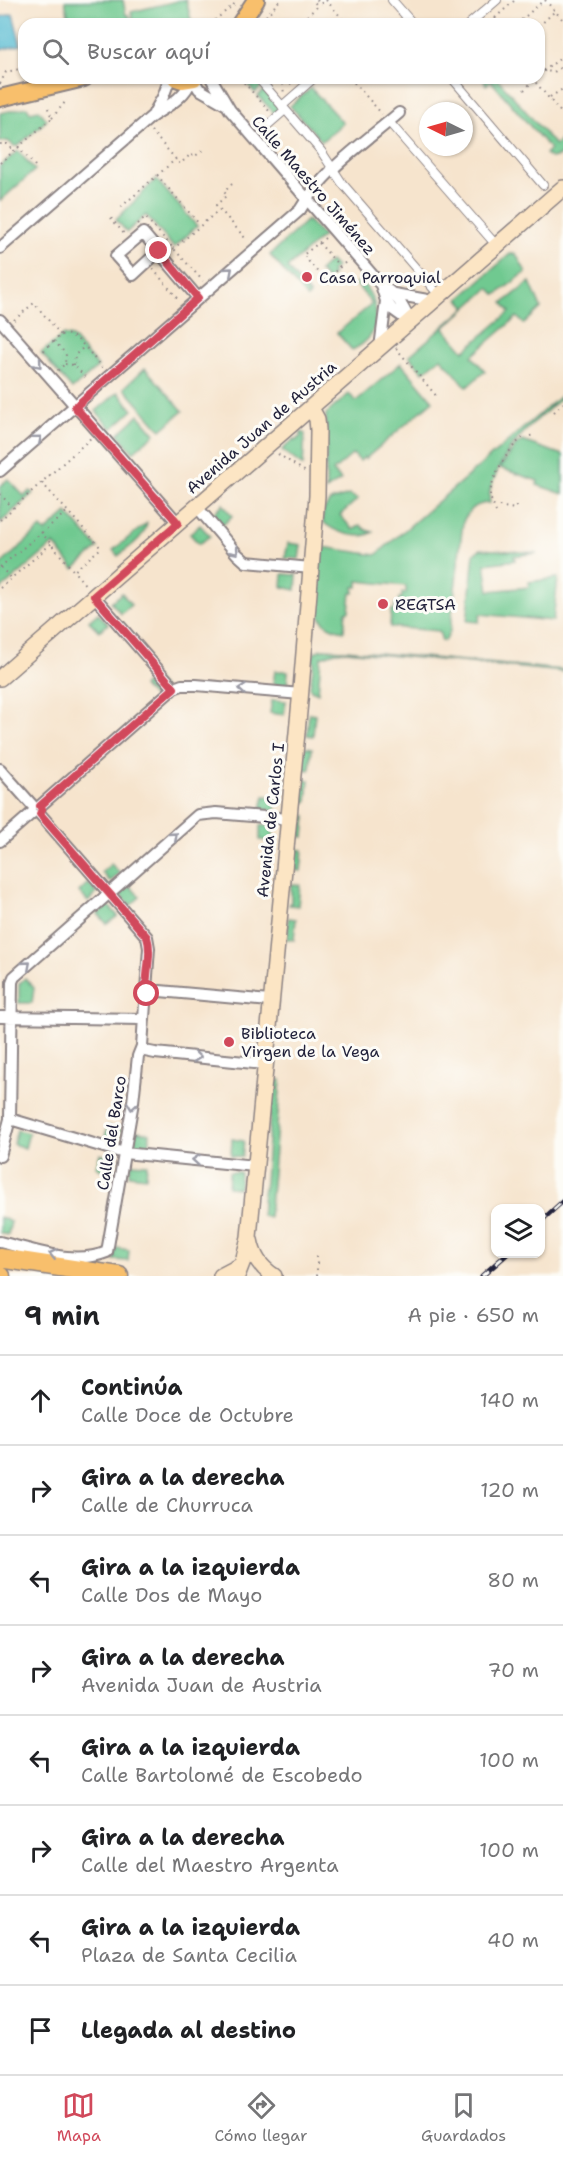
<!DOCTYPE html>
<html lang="es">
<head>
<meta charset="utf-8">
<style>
  body { margin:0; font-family:"Shantell Sans",sans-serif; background:#f6f6f6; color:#202124 }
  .controls { position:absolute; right:18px; bottom:18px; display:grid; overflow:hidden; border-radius:12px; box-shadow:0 2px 4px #0004 }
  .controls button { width:54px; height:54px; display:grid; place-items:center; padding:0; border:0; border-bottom:2px solid #e0e0e0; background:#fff; color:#202124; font:30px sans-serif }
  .compass { position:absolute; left:419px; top:102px; width:54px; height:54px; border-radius:50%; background:#fff; box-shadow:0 2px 4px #0004; rotate:275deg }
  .stop { position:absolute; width:18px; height:18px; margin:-14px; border:4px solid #d1495b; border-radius:50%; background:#fff }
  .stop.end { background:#d1495b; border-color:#fff; box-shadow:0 2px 6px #0008 }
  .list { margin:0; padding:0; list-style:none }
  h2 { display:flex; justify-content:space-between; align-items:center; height:78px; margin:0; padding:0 24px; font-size:26px }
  h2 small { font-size:20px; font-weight:400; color:#757577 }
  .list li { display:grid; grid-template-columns:39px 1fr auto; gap:18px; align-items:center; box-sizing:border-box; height:90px; padding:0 24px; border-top:2px solid #e0e0e0 }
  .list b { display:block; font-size:22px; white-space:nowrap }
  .list p { margin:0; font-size:20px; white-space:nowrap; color:#757577 }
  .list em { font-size:20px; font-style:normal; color:#757577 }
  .icon { flex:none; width:33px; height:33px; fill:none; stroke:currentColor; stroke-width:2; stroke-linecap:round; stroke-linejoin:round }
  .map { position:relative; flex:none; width:563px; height:1276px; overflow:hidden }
  .search { position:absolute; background:#fff; box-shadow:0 2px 4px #0004; left:18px; right:18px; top:18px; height:66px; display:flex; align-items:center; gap:15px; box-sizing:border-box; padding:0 21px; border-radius:18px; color:#757577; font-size:22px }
  .sheet { height:798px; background:#fff }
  nav { display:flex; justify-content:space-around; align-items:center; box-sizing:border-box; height:84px; border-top:2px solid #e0e0e0; background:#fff; font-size:16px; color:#757577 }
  nav a { display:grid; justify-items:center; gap:3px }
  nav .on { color:#d1495b }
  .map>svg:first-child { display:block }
  .green { fill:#6fc990; stroke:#487666; stroke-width:1.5 }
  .water { fill:#53bad1; stroke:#3a6e86; stroke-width:1.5 }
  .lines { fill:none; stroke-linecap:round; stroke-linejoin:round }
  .pedestrian-casing { stroke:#8c8384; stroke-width:10 }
  .minor-casing { stroke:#8c8384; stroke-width:14 }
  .secondary-casing { stroke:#8c8384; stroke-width:18 }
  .primary-casing { stroke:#8c8384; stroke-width:20 }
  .trunk-casing { stroke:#8c8384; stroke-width:21 }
  .path { stroke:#8c8384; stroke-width:2; stroke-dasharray:1.5 4.5; stroke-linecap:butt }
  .pedestrian { stroke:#fff; stroke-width:8 }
  .minor { stroke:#fff; stroke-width:10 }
  .secondary { stroke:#fce5c4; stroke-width:15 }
  .primary { stroke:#f8bf6c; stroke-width:16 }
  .trunk { stroke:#f8bf6c; stroke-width:18 }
  .rail-casing { stroke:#22223b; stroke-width:5 }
  .rail { stroke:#fdfcf7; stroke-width:3; stroke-dasharray:9; stroke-linecap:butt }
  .oneway { stroke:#9c9ca7 }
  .route { stroke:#d1495b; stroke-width:8 }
  .poi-dot { fill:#d1495b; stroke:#fdfcf7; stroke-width:2 }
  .labels { text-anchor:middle; stroke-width:6; stroke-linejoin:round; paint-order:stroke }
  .street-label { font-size:16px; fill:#22223b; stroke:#fdfcf7 }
  .poi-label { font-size:16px; fill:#22223b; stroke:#fdfcf7; text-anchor:start }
</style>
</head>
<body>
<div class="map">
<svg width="563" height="1276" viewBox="0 0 563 1276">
  <rect width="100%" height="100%" fill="#fdfcf7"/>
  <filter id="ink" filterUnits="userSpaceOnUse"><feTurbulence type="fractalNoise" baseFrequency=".0167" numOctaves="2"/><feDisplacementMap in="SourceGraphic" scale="12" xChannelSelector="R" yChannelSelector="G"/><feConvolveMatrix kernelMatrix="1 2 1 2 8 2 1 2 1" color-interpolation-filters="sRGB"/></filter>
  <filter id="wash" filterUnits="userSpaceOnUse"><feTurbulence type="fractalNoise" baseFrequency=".008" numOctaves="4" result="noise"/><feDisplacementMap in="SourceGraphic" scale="24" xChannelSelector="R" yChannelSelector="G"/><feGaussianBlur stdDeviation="1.35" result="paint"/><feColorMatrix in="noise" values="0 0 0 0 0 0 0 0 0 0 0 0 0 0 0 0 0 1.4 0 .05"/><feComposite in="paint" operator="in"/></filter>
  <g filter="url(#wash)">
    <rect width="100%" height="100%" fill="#f6e4cd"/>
    <path class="green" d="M123,0L126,15H129L131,24H70L65,1Z
      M181,0H186L192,24H134L131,12Z
      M242,78H254L262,87L255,93Z
      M483,78H497L555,145L561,140L563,152L560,156L551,158L545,154L550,149L491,81L486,85Z
      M311,88L343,123L322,141L290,106Z
      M264,90L280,107L274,113L258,96Z
      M27,107L30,112L39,110L47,120L18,146H14L8,141L0,142V113Z
      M18,151L35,170L0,201V166Z
      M156,179L197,226L174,248L146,215L127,232L116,220Z
      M307,220L323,236L287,268L310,295L307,298L270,255Z
      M510,254H516L526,272L496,295L489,288L444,328L464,351L510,312L503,303L530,282L541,308L524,324L517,317L472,356L485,371L467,387L441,358L423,372L409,356L466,307L459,299Z
      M330,261L336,267L331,272L333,275L327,280L319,271Z
      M360,280C381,303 385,335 352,350L337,333L372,304L356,284Z
      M63,335L72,337L98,367L72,389L41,353Z
      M401,363L433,401L365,459L364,457L360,461L353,454L333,471L341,480L326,490V414L349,394L356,401Z
      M145,368L183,411L161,430L124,388Z
      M118,392L133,410L112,429L96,411Z
      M563,394V397C537,420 508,441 495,477C491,486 488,493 490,503C477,503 468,510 463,522L450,631L446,640L442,641L439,631L390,627L391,610H395V604H398L399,598H402V593H406V586L358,581V587H354V593H351L349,611L346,612L344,631C311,627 316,600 318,575C319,565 318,555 323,547L376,555Z
      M139,415L155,434L133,452L118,434Z
      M302,432L305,434L303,466L282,450L294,439L295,441L301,436L300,434Z
      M522,441L563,455V494L537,485L538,481L500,468L517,444Z
      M8,479L24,496L30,491L33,493L0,523V486Z
      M349,495L358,499L340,515L353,530L360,525L366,530L373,532C359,541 334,532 323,522V511L330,501Z
      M223,504L232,516L223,525L213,514Z
      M67,513L98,548L74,569L54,544L0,590V565L41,528L45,532Z
      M147,523C145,538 129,547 118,556L113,550Z
      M200,525L210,536L199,544L190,534Z
      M288,543L301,545L299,559L285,558Z
      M480,549L537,553L514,556L515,560L485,564L489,591L529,587V582L558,578L553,621L480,614L479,622L467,621L474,554Z
      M283,574L297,575L296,590L282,587Z
      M122,593L131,605L121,614L111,602Z
      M98,613L108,624L99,631L89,621Z
      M321,649L346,650L563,670V672L346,651L335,652L321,657L318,693L311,690L310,687L314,662L312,661L314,653Z
      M275,671H288L287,685L273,684Z
      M154,677L163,688L152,697L143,686Z
      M272,700L286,701L284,715L270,713Z
      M309,713L315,714L313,736L307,735Z
      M305,747L312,748L310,770L303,769Z
      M302,779L309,780L307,802L300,801Z
      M264,796L277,797L275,811L261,809Z
      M299,815L306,816L304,837L296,836Z
      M260,825L274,827L272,841L260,840Z
      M295,849L303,850L301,871L293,870Z
      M111,864L120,873L110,882L102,872Z
      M88,883L97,893L88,902L79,892Z
      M291,884L300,885L298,906L289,905L291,902Z
      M130,886L140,897L130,906L120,894Z
      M108,905L118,916L107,924L98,914Z
      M288,918L296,919L294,940L286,939L288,936Z
      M25,978L34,988L32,1003H19V984Z
      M275,1080H281L269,1218L262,1216L263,1201L262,1200L265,1181L272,1087H274Z
      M108,1126L121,1129L118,1143L104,1140Z
      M17,1130L29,1133L25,1148L13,1144Z
      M136,1131L150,1133L149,1148L134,1146Z
      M232,1139L244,1141L242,1157L231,1156Z
      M100,1154L115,1159L113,1172L99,1169L96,1166Z
      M131,1163L147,1164L146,1177L129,1175Z
      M229,1172H240L239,1188L228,1187Z
      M0,1217L11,1222L8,1235L0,1233Z
      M116,1248L129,1250L128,1261L114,1260Z"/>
    <path class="water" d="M13,14L21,45L0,50V17Z"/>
  </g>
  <g filter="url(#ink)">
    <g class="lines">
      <g class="pedestrian-casing">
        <path id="pedestrian" d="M392,0L413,24
          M401,24L408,18
          M469,24L497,0
          M258,78L321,151L342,183L439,295
          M452,78L543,185
          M282,106L314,78
          M389,122L497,246
          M262,130L285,110"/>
      </g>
      <g class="minor-casing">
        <path id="minor" d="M211,78L230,110L381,285C396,295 403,304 410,322
          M193,79L199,89L225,104
          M154,113L163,97L170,78
          M0,248L151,117C166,107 186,97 191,80
          M159,251L133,275L116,256L143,233L198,298
          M394,294L433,301
          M386,301L392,309L410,322
          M0,320L178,523
          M380,348L386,301L381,285
          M0,471L300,210C323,170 364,143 399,113
          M197,507L237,554L246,562L311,568
          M94,596L174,688L182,685H196L301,694
          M0,769L32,805
          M40,806L174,688
          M0,841L32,813
          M147,995L160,991L270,1001
          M0,1017L144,1019
          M142,1046L145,1051L155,1053L264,1064
          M10,1119L124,1153L255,1166
          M0,1156L10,1119L12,982L14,977L198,815L216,813L288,819
          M0,1242C34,1250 73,1266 107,1252L133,1102L138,1056L142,1046L149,948L147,937L40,814"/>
      </g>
      <g class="secondary-casing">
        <path id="secondary" d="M0,678L563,188
          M250,1240C253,1256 260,1267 274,1276
          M221,1276L240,1266
          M237,1276L244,1258L249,1237L300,701L317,496L318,430L317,419L311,408"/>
      </g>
      <g class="primary-casing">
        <path id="primary" d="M240,24L256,0
          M176,78L182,80L194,78
          M0,98L84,78"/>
      </g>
      <g class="trunk-casing">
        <path id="trunk" d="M0,1258L119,1276
          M0,1276H1"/>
      </g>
      <path class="path" d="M317,0L320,4L326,0
        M326,0L347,24
        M545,0L563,20
        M266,16L280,0
        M495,18L515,0
        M495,18L500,24
        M210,24L237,2
        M298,24L318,6L312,0
        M517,24L544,0
        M539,26L555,11
        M539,65L544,71L554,72L563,66
        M539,75L563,56
        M240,78L270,112
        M282,78L284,94
        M287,78L292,86
        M350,78L382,114
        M532,78L563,115
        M0,84L6,72L24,68
        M524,90L536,78
        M550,97L563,89
        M52,118L66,101
        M151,131L180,164L191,154L194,157L203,150
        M0,144H7L14,151
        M18,147L36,167
        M0,163L52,118L47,106
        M157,175L200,225
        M232,184L224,192L227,195L216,205L246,239
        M121,207L176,159
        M111,218L125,235
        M138,224L145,217L203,281
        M325,238L303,255L328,284L336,277L333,273L346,262
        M319,243L340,267
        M173,249L219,210
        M153,269L180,301
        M14,320L34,303L61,335L41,353
        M61,335C77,330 93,358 102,368
        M54,341L66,354L65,364L57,371
        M396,348L438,398
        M65,364L74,365L88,380
        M74,365L75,355L83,348
        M554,412L563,403
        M530,436L534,435
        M278,454L306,472
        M42,483L101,548L73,572
        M0,494L13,508
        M493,505L515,509L517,504
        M496,512C494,507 490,499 490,494C491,478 510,445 524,437
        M0,520L92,437
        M41,532L87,587
        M0,567L69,510
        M1,567L11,579
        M0,588L52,543
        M317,1276V1255"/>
      <use href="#pedestrian" class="pedestrian"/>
      <use href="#minor" class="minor"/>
      <use href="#secondary" class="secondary"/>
      <use href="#primary" class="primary"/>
      <use href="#trunk" class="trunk"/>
      <g class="rail-casing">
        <path id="rail" d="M540,1222L563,1201
          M482,1276L507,1254"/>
      </g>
      <use href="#rail" class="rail"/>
    </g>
    <defs><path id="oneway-chevron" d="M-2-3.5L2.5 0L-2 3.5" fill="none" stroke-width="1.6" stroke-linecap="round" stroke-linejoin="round" transform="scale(1.5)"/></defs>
    <g class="oneway">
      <use href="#oneway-chevron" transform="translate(229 271) rotate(-41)"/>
      <use href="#oneway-chevron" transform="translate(38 364) rotate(49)"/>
      <use href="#oneway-chevron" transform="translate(38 439) rotate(-40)"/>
      <use href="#oneway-chevron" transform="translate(235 551) rotate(48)"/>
      <use href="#oneway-chevron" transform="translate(242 689) rotate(-175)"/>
      <use href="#oneway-chevron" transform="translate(174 836) rotate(-41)"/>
      <use href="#oneway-chevron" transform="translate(27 965) rotate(-41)"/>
      <use href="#oneway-chevron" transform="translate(197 1057) rotate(6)"/>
      <use href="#oneway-chevron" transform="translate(132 1106) rotate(98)"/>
      <use href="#oneway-chevron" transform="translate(196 1160) rotate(-175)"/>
      <use href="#oneway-chevron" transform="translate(53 1254) rotate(-167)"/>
    </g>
  </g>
  <g class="lines" filter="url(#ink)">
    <path class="route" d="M147,994C144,976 153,955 147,937L40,814L42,809L40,806L174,688L94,596L178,523L75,407L198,298L159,251"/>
  </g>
  <g class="poi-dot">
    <circle cx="307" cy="277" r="6"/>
    <circle cx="383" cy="604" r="6"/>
    <circle cx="229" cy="1042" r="6"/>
  </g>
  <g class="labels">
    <g class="street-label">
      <text transform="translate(314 185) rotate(49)" y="6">Calle Maestro Jiménez</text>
      <text transform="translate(261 427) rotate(-41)" y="6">Avenida Juan de Austria</text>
      <text transform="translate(270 820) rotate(-84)" y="6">Avenida de Carlos I</text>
      <text transform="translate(111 1133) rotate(-81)" y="6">Calle del Barco</text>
    </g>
    <g class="poi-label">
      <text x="319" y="283">Casa Parroquial</text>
      <text x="395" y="610">REGTSA</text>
      <text x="241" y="1039">Biblioteca<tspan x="241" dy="18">Virgen de la Vega</tspan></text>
    </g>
  </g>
</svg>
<div class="controls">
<button><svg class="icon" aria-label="layers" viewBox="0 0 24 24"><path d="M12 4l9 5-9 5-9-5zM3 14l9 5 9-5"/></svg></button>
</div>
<svg class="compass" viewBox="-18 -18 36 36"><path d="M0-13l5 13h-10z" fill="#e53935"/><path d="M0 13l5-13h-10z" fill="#757577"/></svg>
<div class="stop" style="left:147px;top:994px"></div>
<div class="stop end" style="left:159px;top:251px"></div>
<div class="search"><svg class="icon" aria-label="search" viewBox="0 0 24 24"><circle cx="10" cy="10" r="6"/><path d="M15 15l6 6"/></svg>Buscar aquí</div>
</div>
<section class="sheet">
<h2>9 min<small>A pie · 650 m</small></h2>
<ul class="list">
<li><svg class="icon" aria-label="ahead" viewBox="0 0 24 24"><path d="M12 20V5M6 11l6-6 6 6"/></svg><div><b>Continúa</b><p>Calle Doce de Octubre</p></div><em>140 m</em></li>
<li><svg class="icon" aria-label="right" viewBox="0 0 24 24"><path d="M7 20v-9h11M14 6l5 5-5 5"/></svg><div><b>Gira a la derecha</b><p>Calle de Churruca</p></div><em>120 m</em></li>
<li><svg class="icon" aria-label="left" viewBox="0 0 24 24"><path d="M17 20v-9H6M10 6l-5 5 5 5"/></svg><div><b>Gira a la izquierda</b><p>Calle Dos de Mayo</p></div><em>80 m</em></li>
<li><svg class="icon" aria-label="right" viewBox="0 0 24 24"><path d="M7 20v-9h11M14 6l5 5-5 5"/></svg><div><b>Gira a la derecha</b><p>Avenida Juan de Austria</p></div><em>70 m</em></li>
<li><svg class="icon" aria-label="left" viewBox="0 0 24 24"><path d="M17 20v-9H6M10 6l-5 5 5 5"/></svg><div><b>Gira a la izquierda</b><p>Calle Bartolomé de Escobedo</p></div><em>100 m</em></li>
<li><svg class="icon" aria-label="right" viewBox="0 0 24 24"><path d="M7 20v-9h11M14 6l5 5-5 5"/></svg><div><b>Gira a la derecha</b><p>Calle del Maestro Argenta</p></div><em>100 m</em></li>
<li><svg class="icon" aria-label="left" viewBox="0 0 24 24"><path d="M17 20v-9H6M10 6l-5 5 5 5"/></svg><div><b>Gira a la izquierda</b><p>Plaza de Santa Cecilia</p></div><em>40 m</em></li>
<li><svg class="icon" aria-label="arrive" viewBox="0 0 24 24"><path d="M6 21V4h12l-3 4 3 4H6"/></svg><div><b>Llegada al destino</b></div></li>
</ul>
</section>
<nav>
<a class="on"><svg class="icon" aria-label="map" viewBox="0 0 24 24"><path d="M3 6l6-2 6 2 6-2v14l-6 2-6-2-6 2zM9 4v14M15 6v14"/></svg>Mapa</a>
<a><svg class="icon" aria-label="directions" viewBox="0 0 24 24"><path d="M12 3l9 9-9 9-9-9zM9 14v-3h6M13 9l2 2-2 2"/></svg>Cómo llegar</a>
<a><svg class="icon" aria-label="saved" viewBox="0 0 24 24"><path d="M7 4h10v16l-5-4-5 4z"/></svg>Guardados</a>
</nav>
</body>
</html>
